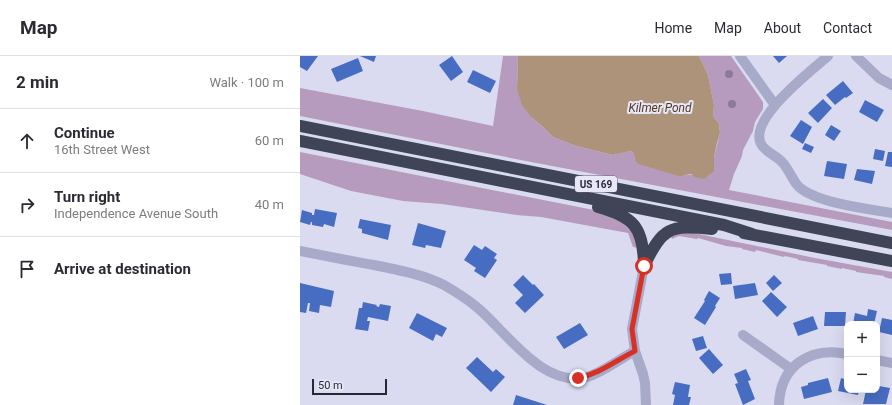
<!DOCTYPE html>
<html lang="en">
<head>
<meta charset="utf-8">
<style>
  body { margin:0; font-family:Roboto,sans-serif; background:#f7f7f7; color:#2b2b33 }
  .controls { position:absolute; right:12px; bottom:12px; display:grid; overflow:hidden; border-radius:8px; box-shadow:0 4px 16px #0002 }
  .controls button { width:36px; height:36px; display:grid; place-items:center; padding:0; border:0; border-bottom:1px solid #e1e1e2; background:#fff; color:#2b2b33; font:20px sans-serif }
  .scale { position:absolute; left:12px; bottom:10px; width:75px; box-sizing:border-box; padding-left:4px; border:2px solid #272a35; border-top:0; font-size:11px; line-height:14px; white-space:nowrap; color:#272a35; -webkit-text-stroke:3px #e7e7f9; paint-order:stroke }
  .stop { position:absolute; width:12px; height:12px; margin:-9px; border:3px solid #d93025; border-radius:50%; background:#fff }
  .stop.end { background:#d93025; border-color:#fff; box-shadow:0 1px 4px #0008 }
  .list { margin:0; padding:0; list-style:none }
  h2 { display:flex; justify-content:space-between; align-items:center; height:52px; margin:0; padding:0 16px; font-size:17px }
  h2 small { font-size:13px; font-weight:400; color:#7c7c81 }
  .list li { display:grid; grid-template-columns:26px 1fr auto; gap:12px; align-items:center; box-sizing:border-box; height:64px; padding:0 16px; border-top:1px solid #e1e1e2 }
  .list b { display:block; font-size:15px; white-space:nowrap }
  .list p { margin:0; font-size:13px; white-space:nowrap; color:#7c7c81 }
  .list em { font-size:13px; font-style:normal; color:#7c7c81 }
  .icon { flex:none; width:22px; height:22px; fill:none; stroke:currentColor; stroke-width:2; stroke-linecap:round; stroke-linejoin:round }
  .map { position:relative; flex:none; width:592px; height:349px; overflow:hidden }
  header { display:flex; align-items:center; gap:24px; box-sizing:border-box; height:56px; padding:0 20px; background:#fff; border-bottom:1px solid #e1e1e2 }
  header strong { font-size:19px }
  nav { display:flex; gap:22px; margin-inline-start:auto; font-size:14px }
  main { display:flex }
  aside { flex:1; background:#fff }
  .map>svg:first-child { display:block }
  .green { fill:#b79bbf }
  .water { fill:#ad937a }
  .building { fill:#476dc2 }
  .lines { fill:none; stroke-linecap:round; stroke-linejoin:round }
  .minor { stroke:#a7aac8; stroke-width:10 }
  .highway { stroke:#3f4456; stroke-width:12 }
  .tree { fill:#8b7b9a }
  .route { stroke:#d93025; stroke-width:5 }
  .labels { text-anchor:middle; stroke-width:4; stroke-linejoin:round; paint-order:stroke }
  .shield { fill:#e7e7f9; stroke:#616370; stroke-width:1 }
  .shield-label { font-size:10px; font-weight:bold; fill:#272a35 }
  .water-label { font-size:12px; font-style:italic; fill:#553a1e; stroke:#e7e7f9 }
</style>
</head>
<body>
<header>
<strong>Map</strong>
<nav><a>Home</a><a>Map</a><a>About</a><a>Contact</a></nav>
</header>
<main>
<aside>
<h2>2 min<small>Walk · 100 m</small></h2>
<ul class="list">
<li><svg class="icon" aria-label="ahead" viewBox="0 0 24 24"><path d="M12 20V5M6 11l6-6 6 6"/></svg><div><b>Continue</b><p>16th Street West</p></div><em>60 m</em></li>
<li><svg class="icon" aria-label="right" viewBox="0 0 24 24"><path d="M7 20v-9h11M14 6l5 5-5 5"/></svg><div><b>Turn right</b><p>Independence Avenue South</p></div><em>40 m</em></li>
<li><svg class="icon" aria-label="arrive" viewBox="0 0 24 24"><path d="M6 21V4h12l-3 4 3 4H6"/></svg><div><b>Arrive at destination</b></div></li>
</ul>
</aside>
<div class="map">
<svg width="592" height="349" viewBox="0 0 592 349">
  <rect width="100%" height="100%" fill="#dadbf1"/>
  <path class="green" d="M203,0H218L217,33L232,62L241,69L253,81L276,90L313,99L331,95L334,98L335,105L381,121L385,119H389L414,115V101L420,77L419,68L413,60L414,49L408,19L399,0H431L463,46V53L455,66L453,75L443,94L442,100L434,118L429,134L592,166V174L231,106L0,60V32L123,55L193,70Z
    M0,96L299,155L320,162L335,179L338,192L333,191L328,177L241,161L216,159L142,148L103,145L51,135L0,118Z
    M378,177H394L515,202L592,216V223L584,221V220L556,216V215L542,212V213L527,210V209L498,204V203L485,200L484,201L456,194L455,196L442,193V192L426,190L398,182L397,183L379,180L372,183L371,180Z"/>
  <path class="water" d="M218,0H399L408,19L414,49L413,60L419,68L420,77L417,87L414,101V115L404,123L394,121L392,118L385,119L381,121L339,108L335,105L334,98L331,95L313,99L276,90L253,81L241,69L232,62L222,49L217,33Z"/>
  <path class="building" d="M0,0H18L7,15L0,11Z
    M60,0H76L74,6Z
    M152,0L163,16L151,25L139,9Z
    M473,0H487L479,7Z
    M58,2L63,15L37,26L31,13Z
    M173,14L196,25L190,37L167,26Z
    M543,25L553,37L546,42L545,41L535,49L526,39Z
    M523,43L532,52L518,67L508,57Z
    M565,44L584,54L577,66L559,56Z
    M501,64L512,71L503,88L490,80Z
    M531,69L541,75L534,85L525,79Z
    M505,87L514,91L511,97L502,93Z
    M575,93L585,95L583,105L573,103Z
    M588,96H592V111L585,110Z
    M527,105L547,108L544,123L524,120Z
    M557,113L575,115L572,128L554,124Z
    M15,153L37,157L34,171L24,168L23,171L12,169V166H11L10,169L0,166L2,154L12,157V159H14Z
    M60,163L91,169L88,184L62,177V173L58,172Z
    M118,167L146,175L141,192L126,189L125,192L112,189Z
    M174,189L182,194L185,190L197,198L194,202L197,204L185,222L174,215L176,212L164,204Z
    M431,217L432,228L421,229L419,218Z
    M223,219L233,229L234,228L244,239L225,257L215,247L223,239L213,229Z
    M474,219L482,227L473,235L466,227Z
    M0,227L34,235L31,251L20,249L19,257L9,255L10,247H8L6,257L0,256Z
    M455,227L458,239L435,243L433,230Z
    M409,235L420,242L415,250L416,251L405,269L394,262L405,245L404,244Z
    M471,236L487,251L477,261L462,245Z
    M63,246L77,249L76,250L79,251L80,248L91,250L88,265L68,261L67,265H70L68,275L55,273L59,252H62Z
    M568,253L577,255L574,268H553L555,257L567,260Z
    M525,256H546L545,270H524Z
    M117,257L147,272L142,281L136,278L133,285L109,272Z
    M513,260L518,273L498,280L493,267Z
    M582,262L592,264V279L579,276Z
    M280,267L288,279L264,293L256,281Z
    M403,280L407,292L396,295L392,283Z
    M409,293L423,309L413,318L399,302Z
    M177,301L193,316L196,313L205,321L191,336L166,312Z
    M446,313L451,324L448,325L455,343L443,349L435,328L438,327L434,318Z
    M528,322L532,336L504,343L501,331L508,329V327Z
    M541,322L547,324V334H559L558,339L538,335Z
    M375,326L390,329L388,341H391L389,349H373L375,339L372,338Z
    M579,330L590,332L586,348H563L566,334L578,335Z
    M216,339L247,349H213Z"/>
  <g class="lines">
    <path class="minor" d="M440,0L475,49
      M528,0C511,15 448,63 461,88C465,96 476,99 482,106C489,113 492,124 499,131C517,147 568,153 592,157
      M556,0L579,22L592,29
      M0,195C25,200 50,205 74,209C98,214 122,218 144,229C156,236 169,244 179,253C208,278 243,332 287,321C304,316 319,303 335,295
      M344,210L332,273L335,295L343,318L345,327L346,349
      M443,279L491,313
      M577,304L592,307
      M479,349C480,310 510,290 547,298"/>
    <path class="highway" d="M0,70L592,187
      M0,85L424,169L452,178
      M298,151C334,161 343,171 344,208
      M444,177L592,205
      M344,210C363,171 369,169 412,173"/>
  </g>
  <g class="tree">
    <circle cx="429" cy="18" r="4"/>
    <circle cx="432" cy="48" r="4"/>
  </g>
  <g class="lines">
    <path class="route" d="M278,322C299,318 315,305 335,295L332,273L344,210"/>
  </g>
  <g class="labels">
    <rect class="shield" x="275" y="120" width="42" height="16" rx="3"/>
    <g class="shield-label">
      <text x="296" y="132">US 169</text>
    </g>
    <g class="water-label">
      <text x="360" y="56">Kilmer Pond</text>
    </g>
  </g>
</svg>
<div class="controls">
<button>+</button>
<button>−</button>
</div>
<div class="scale">50 m</div>
<div class="stop" style="left:344px;top:210px"></div>
<div class="stop end" style="left:278px;top:322px"></div>
</div>
</main>
</body>
</html>
